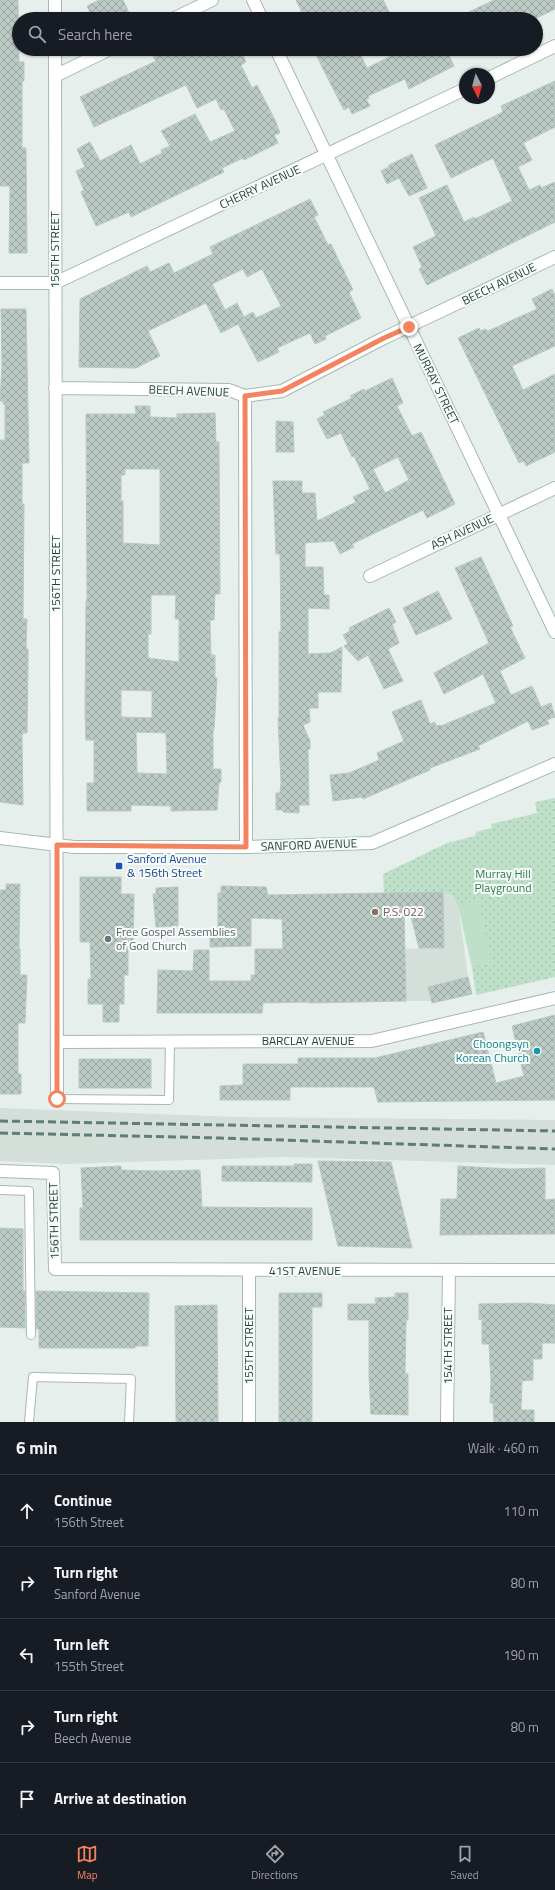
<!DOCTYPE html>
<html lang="en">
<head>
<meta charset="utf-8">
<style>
  body { margin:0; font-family:"Titillium Web",sans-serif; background:#242831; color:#f1f3f6 }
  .compass { position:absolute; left:459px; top:68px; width:36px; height:36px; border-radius:50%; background:#171b24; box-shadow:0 1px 3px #0004; rotate:174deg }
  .stop { position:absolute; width:12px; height:12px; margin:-9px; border:3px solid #f4845f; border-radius:50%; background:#fff }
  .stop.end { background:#f4845f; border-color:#fff; box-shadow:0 1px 4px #0008 }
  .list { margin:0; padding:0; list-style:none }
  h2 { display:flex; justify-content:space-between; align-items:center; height:52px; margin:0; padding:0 16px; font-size:17px }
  h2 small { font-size:13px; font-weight:400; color:#9ea1a6 }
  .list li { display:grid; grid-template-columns:26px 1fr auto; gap:12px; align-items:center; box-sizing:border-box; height:72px; padding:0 16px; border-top:1px solid #363941 }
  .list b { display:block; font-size:15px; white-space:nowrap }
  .list p { margin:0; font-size:13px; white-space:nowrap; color:#9ea1a6 }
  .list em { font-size:13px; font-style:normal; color:#9ea1a6 }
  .icon { flex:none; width:22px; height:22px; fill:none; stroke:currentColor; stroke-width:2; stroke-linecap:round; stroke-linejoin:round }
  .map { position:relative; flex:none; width:555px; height:1422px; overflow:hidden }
  .search { position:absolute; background:#171b24; box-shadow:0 1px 3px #0004; left:12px; right:12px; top:12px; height:44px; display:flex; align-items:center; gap:10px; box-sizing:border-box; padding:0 14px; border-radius:22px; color:#9ea1a6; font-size:15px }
  .sheet { height:412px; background:#171b24 }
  nav { display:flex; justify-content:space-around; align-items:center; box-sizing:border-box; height:56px; border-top:1px solid #363941; background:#171b24; font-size:11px; color:#9ea1a6 }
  nav a { display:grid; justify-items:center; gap:2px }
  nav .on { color:#f4845f }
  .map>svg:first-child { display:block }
  .built { fill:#d4dfda }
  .park { fill:url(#park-dots) }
  .pitch { fill:#bfe0c8 }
  .building { fill:url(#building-cross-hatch); stroke:#b8c9c2; fill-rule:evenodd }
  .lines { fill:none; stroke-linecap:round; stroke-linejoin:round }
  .lane-casing { stroke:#a8b8b2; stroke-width:10 }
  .street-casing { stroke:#a8b8b2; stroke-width:14 }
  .secondary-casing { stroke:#a4bbb3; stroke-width:14 }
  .lane { stroke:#fff; stroke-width:8 }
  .street { stroke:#fff; stroke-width:12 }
  .secondary { stroke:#fff; stroke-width:12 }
  .rail { stroke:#5f7d75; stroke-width:3; stroke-dasharray:8 4; stroke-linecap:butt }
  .route { stroke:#f4845f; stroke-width:5 }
  .transit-dot { fill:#1a4fb4; stroke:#f7fbf9; stroke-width:1.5 }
  .education-dot { fill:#8d6e63; stroke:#f7fbf9; stroke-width:1.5 }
  .worship-dot { fill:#6b7280; stroke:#f7fbf9; stroke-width:1.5 }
  .culture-dot { fill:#0f9aa8; stroke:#f7fbf9; stroke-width:1.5 }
  .labels { text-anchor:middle; stroke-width:4; stroke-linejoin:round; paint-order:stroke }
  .street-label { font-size:12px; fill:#24423a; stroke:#f7fbf9 }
  .transit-label { font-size:12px; fill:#164399; stroke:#f7fbf9; text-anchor:start }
  .park-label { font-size:12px; fill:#2d7a4b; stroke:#f7fbf9 }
  .education-label { font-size:12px; fill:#785e54; stroke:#f7fbf9; text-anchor:start }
  .worship-label { font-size:12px; fill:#5b616d; stroke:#f7fbf9; text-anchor:start }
  .culture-label { font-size:12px; fill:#0d838f; stroke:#f7fbf9; text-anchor:end }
</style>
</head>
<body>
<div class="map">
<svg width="555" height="1422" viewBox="0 0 555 1422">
  <defs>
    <pattern id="park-dots" width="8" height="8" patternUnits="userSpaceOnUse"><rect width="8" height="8" fill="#bfe0c8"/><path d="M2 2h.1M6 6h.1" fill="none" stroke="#a4c1ad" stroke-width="1.8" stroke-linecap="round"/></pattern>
    <pattern id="building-cross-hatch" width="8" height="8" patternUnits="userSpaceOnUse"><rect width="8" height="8" fill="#bbcac4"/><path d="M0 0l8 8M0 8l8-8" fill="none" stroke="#98a6a0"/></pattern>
  </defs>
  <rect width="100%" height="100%" fill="#e6efeb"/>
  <path class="built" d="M443,892L453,896L458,905L468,977L472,994L432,1003V1001H406L388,949L444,948Z
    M0,1108L236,1117L555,1120V1165L285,1157L65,1164L0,1161Z"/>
  <path class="park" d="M555,798V977L476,995L472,967L458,905L453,896L443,892L384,893L383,874L447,843L475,836L476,832L492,828L491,824L537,813L535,802Z"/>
  <path class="pitch" d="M478,900L492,962L472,967L458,905Z"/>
  <path class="building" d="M0,0H18L19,62H24V81H22V148H26L27,253H9L10,186H0Z
    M99,0H123L130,15L121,19H93L87,6Z
    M296,0H383L393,19H305Z
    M494,0H555V9L535,19H454Z
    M168,49H240L246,62L241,65L252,88L257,85L275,120L280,133L274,135L278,143L244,160L243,158L222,168L224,172L131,217L129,212L96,226L81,192L84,190L76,171L85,167L77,149L90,142L100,161L131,145L140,164L162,153L161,150L170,146L161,131L195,114L210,142L235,131L224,109L221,110L216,99L197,108L186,85L94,127L80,97L156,61L153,56Z
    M313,49H351L355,57L360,54L367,68L393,55L390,49H446L454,66L409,89L405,79L368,96L369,98L366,99L370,106L352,114L349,107L344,110Z
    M555,81V127L523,143L532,160L518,167L529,190L540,185L541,188L555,182V222L427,285L419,269L422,267L413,247L436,236L419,198L447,185L464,222L474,217L475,219L512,201L493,158L451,178L435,145L503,112L501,106Z
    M412,154L427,188L409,196L399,178L387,184L381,171L389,167V165Z
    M310,199L318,215L314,217L328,245L331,244L353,290L349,292L361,318L325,336L326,339L315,344L310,333L277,348L279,352L258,362L238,324L221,333L206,303L148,331L160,356L136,368L79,367L80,299L147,266L150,272L169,263L174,273L213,254L210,247ZM243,269L247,277L262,269L281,306L256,318L253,312L244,317L237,303L225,310L212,284Z
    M552,289L555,296V346L512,366L523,390L555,374V452L526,466L524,461L519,463L458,338L479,328L481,331L485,329L488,331L537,309L532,299Z
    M1,309H26L29,463H22V504H24L23,619H27L26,649H28V668L27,733H23L22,736L23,805L0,802V440H5V404H3V401H0L2,366Z
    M392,378L403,403L397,406L412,436L421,432L455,504L427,518L423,510L352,544L354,547L340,554L334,541L305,543V567H323L324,595H329V609L308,608V654L330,653L342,647L341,692H318V708H309L310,722L303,725L310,741V749H308L309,805H299V813L283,812V810H276V793H280L281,783L278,718H279V632L281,631L280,554H276L273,481H302V493H315L317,521L356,502L353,497L370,489L354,456L352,457L341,433L327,439L317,419L325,415L323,412L352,398L350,396L364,389L365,391ZM398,457L409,480L385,493L373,469Z
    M135,406H150V417L177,418V414L215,413L216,442H219L220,594H215L214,620H210L211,655H215V678H217L214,730H213V769H221V782L219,783L217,810L171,811V806L131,805V811H87V783H94V740H86L85,715L86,601H87L86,414H136ZM125,469H160V545L123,543V501H121V475H125ZM151,595H176L175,619H179V662L148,658V634H151ZM121,690L152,691V718L121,717ZM136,732L166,733L167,774L137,773Z
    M276,421L293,422L294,452H276Z
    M481,557L513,626L510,627L525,658L500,671L511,695L532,686L541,707L551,703L555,717L547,720L549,724L532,730L528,721L478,746L480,749L430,768V770L363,799L362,797L333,801L330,775L349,773L377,761L379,759L377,753L404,741L392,712L421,700L430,724L435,722L436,726L440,725L441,726L496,703L483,674L444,694L434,673L489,643L455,568Z
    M438,591L452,619L416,635L403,608Z
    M389,608L396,622L392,624L399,643L388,649L403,681L384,689L368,655L358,661L344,646L348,644L343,635L350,631L349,628Z
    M80,877H121V894H134L133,947H128V975H124V1004H119V1022H103V1004H88V979H91L90,942H80Z
    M6,884H20L19,949H20V975H27L25,1023H18V1074H21V1094H0V890H6Z
    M221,886L266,887L268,895L443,892L444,948H419L409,909L404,910L406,1001L309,1003V1002L263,1003L262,1013H157L158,970L193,971L194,950H209V981H251V975H255V949H283L282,919L251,918V946L210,947V933L211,931H218V893H221Z
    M178,887V926L156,927L153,894H156V888Z
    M468,977L472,994L432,1003L428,987Z
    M555,1015V1100L378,1102L374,1087H290V1100H220V1086L243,1085V1064H298V1058H375L483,1032L496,1083L524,1076L512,1026Z
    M79,1059H151V1088H79Z
    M318,1161L391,1162L412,1248L338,1246Z
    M294,1164H312V1182L222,1181V1166H295Z
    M121,1166V1170L156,1171L200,1170L202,1207L312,1208V1240H80V1208H83L81,1168Z
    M458,1166L510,1169L545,1168V1200L555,1199V1234L440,1235L441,1199H457Z
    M0,1228L23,1229V1291H25V1328L0,1327Z
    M36,1291L149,1293L148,1346H135V1348H39V1329H36Z
    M279,1293H322V1307H312V1422H279Z
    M395,1293H408V1320H406L405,1374H408V1415L371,1414L369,1376V1320H348V1304H376L375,1298L395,1297Z
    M530,1303L555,1305V1343H542V1359H533V1380L522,1381L521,1410H534V1422H494L493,1403H490L491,1381L489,1344H482V1319L479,1320V1304Z
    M217,1305L218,1422H176L175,1306Z"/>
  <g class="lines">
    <g class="lane-casing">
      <path id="lane" d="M57,1099L169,1100L170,1042
        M0,1190L29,1191L31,1335
        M29,1422L33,1377L131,1379L129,1422"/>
    </g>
    <g class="street-casing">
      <path id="street" d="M253,0L262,19
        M55,19V0
        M173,19L212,0
        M55,49L57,1099
        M276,49L555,632
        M55,76L110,49
        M489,78L555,46
        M0,283H55L465,89
        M55,388L229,390L245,396L282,391L384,338L555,257
        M245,396L246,847
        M370,576L555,488
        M57,1042L372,1041L555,998
        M0,1171L53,1173L55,1269L555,1270
        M249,1422V1271
        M447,1422L449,1270"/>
    </g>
    <g class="secondary-casing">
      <path id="secondary" d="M0,838L74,847H246L372,843L555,764"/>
    </g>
    <use href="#lane" class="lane"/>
    <use href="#street" class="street"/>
    <use href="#secondary" class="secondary"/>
    <path class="rail" d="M0,1121L555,1131
      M0,1133L220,1138L555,1149"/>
  </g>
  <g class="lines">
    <path class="route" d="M57,1099V845L246,847L245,396L282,391L384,338L409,327"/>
  </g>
  <rect class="transit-dot" x="115" y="862" width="8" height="8" rx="2"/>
  <circle class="education-dot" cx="375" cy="912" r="4"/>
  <circle class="worship-dot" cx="108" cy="939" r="4"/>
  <circle class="culture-dot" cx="537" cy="1051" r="4"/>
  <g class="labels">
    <g class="street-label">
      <text transform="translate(260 187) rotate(-25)" y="4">CHERRY AVENUE</text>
      <text transform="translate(55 250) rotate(-90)" y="4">156TH STREET</text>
      <text transform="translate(499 284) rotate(-26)" y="4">BEECH AVENUE</text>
      <text transform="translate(436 384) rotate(64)" y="4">MURRAY STREET</text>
      <text transform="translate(189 391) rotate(2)" y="4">BEECH AVENUE</text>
      <text transform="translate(462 532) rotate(-25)" y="4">ASH AVENUE</text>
      <text transform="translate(56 574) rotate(-90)" y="4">156TH STREET</text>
      <text transform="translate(309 845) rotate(-2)" y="4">SANFORD AVENUE</text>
      <text x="308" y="1045">BARCLAY AVENUE</text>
      <text transform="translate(54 1221) rotate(-91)" y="4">156TH STREET</text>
      <text x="305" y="1275">41ST AVENUE</text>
      <text transform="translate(249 1346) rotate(-90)" y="4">155TH STREET</text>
      <text transform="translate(448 1346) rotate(-90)" y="4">154TH STREET</text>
    </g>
    <g class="transit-label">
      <text x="127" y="863">Sanford Avenue<tspan x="127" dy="14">&amp; 156th Street</tspan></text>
    </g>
    <g class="park-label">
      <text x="503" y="878">Murray Hill<tspan x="503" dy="14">Playground</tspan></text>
    </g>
    <g class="education-label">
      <text x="383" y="916">P.S. 022</text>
    </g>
    <g class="worship-label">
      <text x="116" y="936">Free Gospel Assemblies<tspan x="116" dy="14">of God Church</tspan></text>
    </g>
    <g class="culture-label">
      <text x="529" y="1048">Choongsyn<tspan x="529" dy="14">Korean Church</tspan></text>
    </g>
  </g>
</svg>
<svg class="compass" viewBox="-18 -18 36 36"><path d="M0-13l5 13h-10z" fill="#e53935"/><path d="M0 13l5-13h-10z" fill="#9ea1a6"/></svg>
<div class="stop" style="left:57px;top:1099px"></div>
<div class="stop end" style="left:409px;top:327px"></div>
<div class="search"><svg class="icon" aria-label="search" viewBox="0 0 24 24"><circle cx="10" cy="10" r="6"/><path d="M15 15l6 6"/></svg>Search here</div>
</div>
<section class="sheet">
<h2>6 min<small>Walk · 460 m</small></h2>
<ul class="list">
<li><svg class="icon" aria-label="ahead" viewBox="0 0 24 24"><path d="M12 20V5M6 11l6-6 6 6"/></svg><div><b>Continue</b><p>156th Street</p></div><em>110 m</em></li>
<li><svg class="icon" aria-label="right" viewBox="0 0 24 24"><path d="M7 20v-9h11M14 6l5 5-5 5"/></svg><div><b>Turn right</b><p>Sanford Avenue</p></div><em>80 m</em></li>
<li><svg class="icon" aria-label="left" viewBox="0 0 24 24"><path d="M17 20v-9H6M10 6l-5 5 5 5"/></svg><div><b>Turn left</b><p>155th Street</p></div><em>190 m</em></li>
<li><svg class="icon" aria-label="right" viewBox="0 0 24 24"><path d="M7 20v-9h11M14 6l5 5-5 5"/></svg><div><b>Turn right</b><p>Beech Avenue</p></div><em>80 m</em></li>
<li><svg class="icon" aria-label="arrive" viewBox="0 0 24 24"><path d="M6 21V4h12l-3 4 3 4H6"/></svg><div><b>Arrive at destination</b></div></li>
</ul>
</section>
<nav>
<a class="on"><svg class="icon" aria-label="map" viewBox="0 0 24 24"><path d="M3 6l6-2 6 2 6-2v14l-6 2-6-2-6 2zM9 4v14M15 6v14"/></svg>Map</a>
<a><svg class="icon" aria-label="directions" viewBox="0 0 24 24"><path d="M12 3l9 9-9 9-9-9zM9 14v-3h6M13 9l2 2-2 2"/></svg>Directions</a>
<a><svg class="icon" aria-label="saved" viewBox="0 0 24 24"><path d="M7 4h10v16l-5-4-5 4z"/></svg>Saved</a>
</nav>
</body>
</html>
